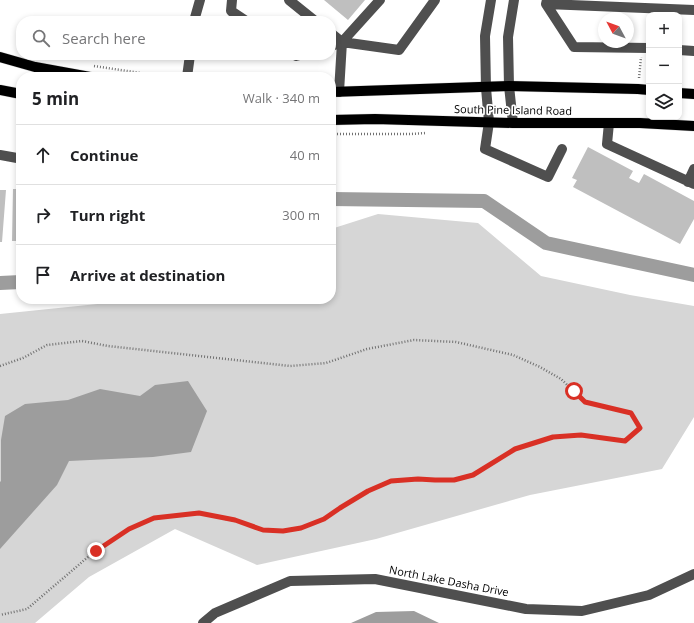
<!DOCTYPE html>
<html lang="en">
<head>
<meta charset="utf-8">
<style>
  body { margin:0; font-family:"Open Sans",sans-serif; background:#f6f6f6; color:#202124 }
  .controls { position:absolute; right:12px; top:12px; display:grid; overflow:hidden; border-radius:8px; box-shadow:0 2px 6px #0003 }
  .controls button { width:36px; height:36px; display:grid; place-items:center; padding:0; border:0; border-bottom:1px solid #e0e0e0; background:#fff; color:#202124; font:20px sans-serif }
  .compass { position:absolute; left:598px; top:12px; width:36px; height:36px; border-radius:50%; background:#fff; box-shadow:0 2px 6px #0003; rotate:311deg }
  .stop { position:absolute; width:12px; height:12px; margin:-9px; border:3px solid #d93025; border-radius:50%; background:#fff }
  .stop.end { background:#d93025; border-color:#fff; box-shadow:0 1px 4px #0008 }
  .list { margin:0; padding:0; list-style:none }
  h2 { display:flex; justify-content:space-between; align-items:center; height:52px; margin:0; padding:0 16px; font-size:17px }
  h2 small { font-size:13px; font-weight:400; color:#757577 }
  .list li { display:grid; grid-template-columns:26px 1fr auto; gap:12px; align-items:center; box-sizing:border-box; height:60px; padding:0 16px; border-top:1px solid #e0e0e0 }
  .list b { display:block; font-size:15px; white-space:nowrap }
  .list em { font-size:13px; font-style:normal; color:#757577 }
  .icon { flex:none; width:22px; height:22px; fill:none; stroke:currentColor; stroke-width:2; stroke-linecap:round; stroke-linejoin:round }
  .map { position:relative; flex:none; width:694px; height:623px; overflow:hidden }
  .search { position:absolute; background:#fff; box-shadow:0 2px 6px #0003; left:16px; top:16px; width:320px; height:44px; display:flex; align-items:center; gap:10px; box-sizing:border-box; padding:0 14px; border-radius:16px; color:#757577; font-size:15px }
  .panel { position:absolute; background:#fff; box-shadow:0 2px 6px #0003; left:16px; top:72px; width:320px; height:232px; border-radius:16px }
  .map>svg:first-child { display:block }
  .green { fill:#d6d6d6 }
  .water { fill:#9d9d9d }
  .lines { fill:none; stroke-linecap:round; stroke-linejoin:round }
  .canal { stroke:#9d9d9d; stroke-width:14 }
  .building { fill:#bfbfbf }
  .major-casing { stroke:#dbdbdb; stroke-width:11 }
  .path { stroke:#717171; stroke-width:2.5; stroke-dasharray:1 2; stroke-linecap:butt }
  .minor { stroke:#4f4f4f; stroke-width:10 }
  .major { stroke:#000; stroke-width:10 }
  .route { stroke:#d93025; stroke-width:5 }
  .labels { text-anchor:middle; stroke-width:3.5; stroke-linejoin:round; paint-order:stroke }
  .street-label { font-size:11px; fill:#000; stroke:#fff }
</style>
</head>
<body>
<div class="map">
<svg width="694" height="623" viewBox="0 0 694 623">
  <rect width="100%" height="100%" fill="#fff"/>
  <path class="green" d="M378,214L478,223L541,276L630,295L694,306V417L662,469L530,495L376,539L257,565L175,529L89,577L35,623H0V314L107,303L215,301L218,299H331V229Z"/>
  <path class="water" d="M188,381L207,411L191,452L153,457L69,461L57,485L0,549V482L1,481V440L5,416L25,404L68,400L100,389L140,396L155,385Z
    M414,611L439,623H351L376,612Z"/>
  <g class="lines">
    <path class="canal" d="M331,199L484,201L546,243L694,275
      M0,283L21,282"/>
  </g>
  <path class="building" d="M324,0H365L348,20Z
    M588,147L633,171L629,178L639,183L644,174L694,201V219L680,244L573,187L577,180L572,178Z
    M13,189H21V241H12Z
    M0,190H6L2,242H0Z"/>
  <g class="lines">
    <g class="major-casing">
      <path id="major" d="M0,57L35,67L90,77
        M0,90L21,94
        M331,92L509,86L638,89L649,90
        M679,93L694,94
        M331,120L375,119L513,123H640L694,126"/>
    </g>
    <path class="path" d="M94,66L154,75L175,77
      M639,78L641,57
      M331,134H411L426,133
      M0,366L23,358L47,345L82,341L108,346L290,366L326,363L367,349L414,340L456,342L513,355L540,367L561,379L585,402L631,413L640,428L625,441L581,435L553,437L515,449L473,475L454,480H435L418,479L391,481L368,491L340,508L324,519L301,528L283,531L263,530L235,521L199,513L154,518L129,529L95,551L27,609L0,615"/>
    <path class="minor" d="M232,0L231,11L246,21
      M289,0L315,21
      M491,0L485,36L486,88L489,122L485,149L548,177L562,149
      M547,0L546,4L694,10
      M546,4L574,47L649,48
      M194,21L200,0
      M331,33L342,42L339,92
      M342,42L399,50L435,0
      M331,46L342,42L380,0
      M679,50L694,51
      M295,55L296,56L300,55
      M187,77L190,55
      M513,123L509,86L508,37L514,0
      M609,123L607,144L694,184
      M0,155L17,158H21
      M688,182L694,169
      M203,623L215,613L290,581L375,579L526,609L582,611L649,595L694,574"/>
    <use href="#major" class="major"/>
  </g>
  <g class="lines">
    <path class="route" d="M96,551L129,529L154,518L199,513L235,520L263,530L283,531L301,528L324,519L340,508L368,491L391,481L418,479L435,480H454L473,475L515,449L553,437L581,435L625,441L640,428L631,413L585,402L574,391"/>
  </g>
  <g class="labels">
    <g class="street-label">
      <text transform="translate(513 110) rotate(1)" y="4">South Pine Island Road</text>
      <text transform="translate(449 581) rotate(11)" y="4">North Lake Dasha Drive</text>
    </g>
  </g>
</svg>
<div class="controls">
<button>+</button>
<button>−</button>
<button><svg class="icon" aria-label="layers" viewBox="0 0 24 24"><path d="M12 4l9 5-9 5-9-5zM3 14l9 5 9-5"/></svg></button>
</div>
<svg class="compass" viewBox="-18 -18 36 36"><path d="M0-13l5 13h-10z" fill="#e53935"/><path d="M0 13l5-13h-10z" fill="#757577"/></svg>
<div class="stop" style="left:574px;top:391px"></div>
<div class="stop end" style="left:96px;top:551px"></div>
<div class="search"><svg class="icon" aria-label="search" viewBox="0 0 24 24"><circle cx="10" cy="10" r="6"/><path d="M15 15l6 6"/></svg>Search here</div>
<section class="panel">
<h2>5 min<small>Walk · 340 m</small></h2>
<ul class="list">
<li><svg class="icon" aria-label="ahead" viewBox="0 0 24 24"><path d="M12 20V5M6 11l6-6 6 6"/></svg><div><b>Continue</b></div><em>40 m</em></li>
<li><svg class="icon" aria-label="right" viewBox="0 0 24 24"><path d="M7 20v-9h11M14 6l5 5-5 5"/></svg><div><b>Turn right</b></div><em>300 m</em></li>
<li><svg class="icon" aria-label="arrive" viewBox="0 0 24 24"><path d="M6 21V4h12l-3 4 3 4H6"/></svg><div><b>Arrive at destination</b></div></li>
</ul>
</section>
</div>
</body>
</html>
